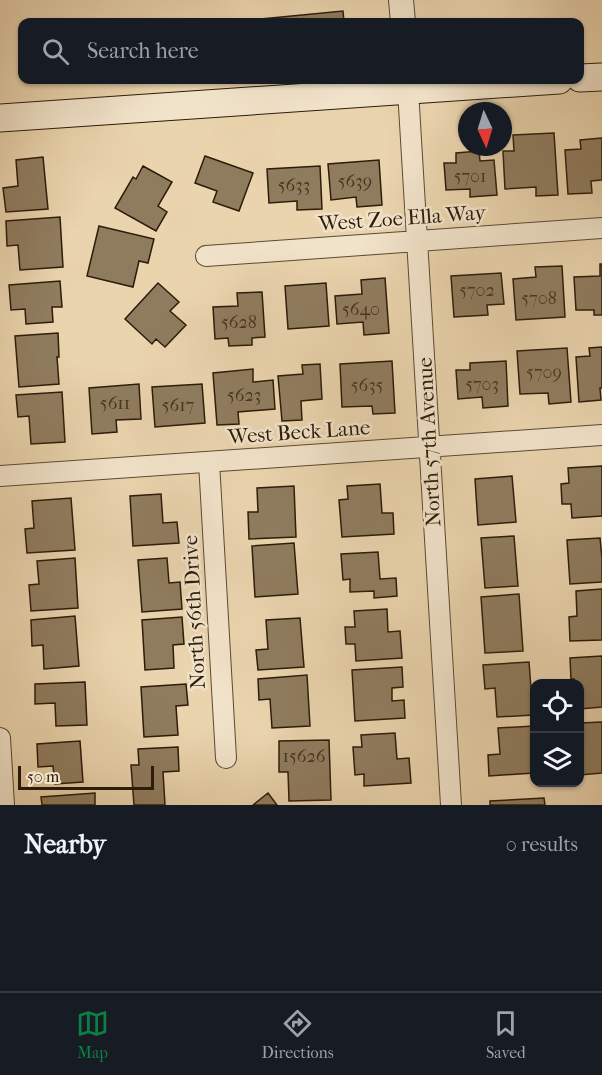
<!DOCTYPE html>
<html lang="en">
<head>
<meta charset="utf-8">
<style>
  body { margin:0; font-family:"IM FELL French Canon",serif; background:#242831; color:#f1f3f6 }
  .controls { position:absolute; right:18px; bottom:18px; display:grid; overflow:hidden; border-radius:12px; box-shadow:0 2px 4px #0004 }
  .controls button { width:54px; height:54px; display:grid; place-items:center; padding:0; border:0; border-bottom:2px solid #363941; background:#171b24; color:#f1f3f6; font:30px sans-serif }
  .compass { position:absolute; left:458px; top:102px; width:54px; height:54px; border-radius:50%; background:#171b24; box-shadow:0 2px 4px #0004; rotate:176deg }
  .scale { position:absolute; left:18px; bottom:15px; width:136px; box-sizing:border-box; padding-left:6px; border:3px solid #2c1c09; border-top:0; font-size:16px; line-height:21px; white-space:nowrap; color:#2c1c09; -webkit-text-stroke:4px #f1e3ca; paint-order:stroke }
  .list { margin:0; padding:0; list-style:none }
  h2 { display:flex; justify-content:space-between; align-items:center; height:78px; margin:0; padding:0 24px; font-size:26px }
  h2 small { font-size:20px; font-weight:400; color:#9ea1a6 }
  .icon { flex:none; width:33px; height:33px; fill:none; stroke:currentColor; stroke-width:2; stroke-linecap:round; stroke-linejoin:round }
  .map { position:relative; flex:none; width:602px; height:805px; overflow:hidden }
  .search { position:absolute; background:#171b24; box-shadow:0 2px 4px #0004; left:18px; right:18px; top:18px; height:66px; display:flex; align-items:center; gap:15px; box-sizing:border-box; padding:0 21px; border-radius:12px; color:#9ea1a6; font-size:22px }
  .sheet { height:186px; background:#171b24 }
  nav { display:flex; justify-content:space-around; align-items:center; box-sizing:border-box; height:84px; border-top:2px solid #363941; background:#171b24; font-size:16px; color:#9ea1a6 }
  nav a { display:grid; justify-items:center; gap:3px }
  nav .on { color:#0b8043 }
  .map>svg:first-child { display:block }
  .building { fill:#8f7c5f; stroke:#2c1c09; stroke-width:1.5 }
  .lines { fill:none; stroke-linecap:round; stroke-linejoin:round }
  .minor-casing { stroke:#5c4a32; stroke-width:22 }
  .tertiary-casing { stroke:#5c4a32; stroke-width:26 }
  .secondary-casing { stroke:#2c1c09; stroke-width:29 }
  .minor { stroke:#f1e3ca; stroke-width:20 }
  .tertiary { stroke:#f1e3ca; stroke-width:24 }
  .secondary { stroke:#f1e3ca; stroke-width:27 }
  .labels { text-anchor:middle; stroke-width:5; stroke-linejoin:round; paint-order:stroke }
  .number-label { font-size:18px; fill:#45341e }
  .street-label { font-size:21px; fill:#2c1c09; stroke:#f1e3ca }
</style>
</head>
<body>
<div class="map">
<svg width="602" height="805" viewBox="0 0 602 805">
  <rect width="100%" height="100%" fill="#ead4ae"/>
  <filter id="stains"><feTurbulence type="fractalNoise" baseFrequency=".00333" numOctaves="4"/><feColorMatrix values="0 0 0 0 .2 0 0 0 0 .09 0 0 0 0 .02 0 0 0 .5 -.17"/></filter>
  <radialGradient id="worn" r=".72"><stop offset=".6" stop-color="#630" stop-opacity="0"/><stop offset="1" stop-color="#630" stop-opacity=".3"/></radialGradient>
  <path class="building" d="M343,11L344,22H261V19Z
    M554,133L558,195L536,196V187L505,189L503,151H514L513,135Z
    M602,138V180L591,181L592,193L568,194L565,150L581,149L580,140Z
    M479,151L480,161L494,160L497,195L470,197V189L446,190L444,163H456V153Z
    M205,156L253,173L239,211L213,202L217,191L195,183Z
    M43,157L48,209L6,212L3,188L18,186L16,160Z
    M379,160L382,205L357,207L356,197L331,200L328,164Z
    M143,166L172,182L158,206L167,212L156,231L115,208L133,177L136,179Z
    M320,166L322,209L297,210V201L269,203L267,169Z
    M60,217L63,267L20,270L18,245L7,246L6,221Z
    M99,226L154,239L148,263L139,261L133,287L87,276Z
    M600,264H602V315H594V310H576L574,277L600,276Z
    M562,266L565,317L516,320L513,279L536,277L535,267Z
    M501,273L504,304L487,305L488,315L454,317L451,276Z
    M385,278L389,333L364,335L363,322L337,324L335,296L362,294L361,280Z
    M60,281L62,307H52L53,322L26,324L25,309L11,310L9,285Z
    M158,283L179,302L170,311L186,325L165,347L156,339L152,344L125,319Z
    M326,283L329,326L288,329L285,286Z
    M262,292L265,337L252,338V345L229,346L228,338L215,339L213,307L238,306L237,293Z
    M58,333L59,357H57L59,384L19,387L15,336Z
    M602,347V388H600L601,400L579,402L576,357L590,356L589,348Z
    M567,348L571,402L549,404L548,393L520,394L517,351Z
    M392,361L395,413L373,414L372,406L342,407L340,364Z
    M506,361L508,406L483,408L482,397L458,399L456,370H470V363Z
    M320,364L322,399L301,401L302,420L282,421L278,376L303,374L302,365Z
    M253,369V382L273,380L275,409L238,412L239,424L217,425L213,373Z
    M139,384L141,419L116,420L117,432L92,434L89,388Z
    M202,384L205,423L155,427L152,387Z
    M62,392L65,442L31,444L29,416L18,417L16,395Z
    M602,466V516L572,518L571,504H562L561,484L569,483L568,468Z
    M512,476L516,522L478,525L475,479Z
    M380,484L382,513H393L394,534L342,537L339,500L348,499L347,486Z
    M294,486L296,537L249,539L248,512H258L257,488Z
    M161,494L163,523L177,522L179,543L133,546L130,496Z
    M71,498L75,550L27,553L25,529L34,528L32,501Z
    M514,536L518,586L485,588L481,538Z
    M600,538L602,558V582L570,584L567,540Z
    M294,543L298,594L255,597L252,546Z
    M378,552L380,579L396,578L397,596L374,598V591L350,592V579L343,580L341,554Z
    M75,558L78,608L31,611L29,585L39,584L37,561Z
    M167,558L169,583L180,582L182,609L142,612L138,560Z
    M602,589V640L570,641L569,617L577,616L576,591Z
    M519,594L523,651L485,653L481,597Z
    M387,609L388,632L400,631L402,658L356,661L355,644H346L345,627H355L354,611Z
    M75,616L79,666L44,669L43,645L32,646L31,620Z
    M182,617L184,644L173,645L174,668L145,670L142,620Z
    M300,618L304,667L258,670L256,650L268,649L266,620Z
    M602,656V707L580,709V684H575L574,679H571L570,658Z
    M529,662L533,715L497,717L495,688L485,689L483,665Z
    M402,667L403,687L392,688V701L404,700L405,718L355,721L352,670Z
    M307,675L310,726L272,728L270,699L259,700L258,679Z
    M85,682L87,725L56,726L55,703L35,704V684Z
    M186,684L188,705L176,706L178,735L144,737L141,687Z
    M602,722V773L580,775V723Z
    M534,726V773L489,776L488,755L500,754L498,728Z
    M395,733L397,759L409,758L411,783L364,786V774L355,775L353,747H362L361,735Z
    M329,740L331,800L289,801L288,772H279V741Z
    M80,741L83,782L55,784L53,766L38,767L37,744Z
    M178,747L179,771L163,772L165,805H134L131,765H139L138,749Z
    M95,793V805H42L41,797Z
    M268,793L277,805H253Z
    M544,798L545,805H490V801Z"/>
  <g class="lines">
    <g class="minor-casing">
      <path id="minor" d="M408,90L451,805
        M206,256L602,228
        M209,462L226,758
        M0,476L602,435
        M0,738L4,805"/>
    </g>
    <g class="tertiary-casing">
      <path id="tertiary" d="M401,0L403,22"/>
    </g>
    <g class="secondary-casing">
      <path id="secondary" d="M580,78L602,77
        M0,118L559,80"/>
    </g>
    <use href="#minor" class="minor"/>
    <use href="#tertiary" class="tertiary"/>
    <use href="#secondary" class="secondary"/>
  </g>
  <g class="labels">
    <g class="number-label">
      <text x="470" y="182">5701</text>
      <text x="355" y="187">5639</text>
      <text x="294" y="191">5633</text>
      <text x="477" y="296">5702</text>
      <text x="539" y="304">5708</text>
      <text x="361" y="315">5640</text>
      <text x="239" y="328">5628</text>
      <text x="544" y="378">5709</text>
      <text x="482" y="390">5703</text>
      <text x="367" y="391">5635</text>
      <text x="244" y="401">5623</text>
      <text x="115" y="409">5611</text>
      <text x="178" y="411">5617</text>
      <text x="304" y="762">15626</text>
    </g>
    <g class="street-label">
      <text transform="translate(402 218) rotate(-4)" y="7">West Zoe Ella Way</text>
      <text transform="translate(299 432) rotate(-4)" y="7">West Beck Lane</text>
      <text transform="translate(429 442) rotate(-93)" y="7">North 57th Avenue</text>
      <text transform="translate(194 612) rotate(-93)" y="7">North 56th Drive</text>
    </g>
  </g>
  <rect width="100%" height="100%" filter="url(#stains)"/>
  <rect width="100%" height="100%" fill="url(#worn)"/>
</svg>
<div class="controls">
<button><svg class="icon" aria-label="locate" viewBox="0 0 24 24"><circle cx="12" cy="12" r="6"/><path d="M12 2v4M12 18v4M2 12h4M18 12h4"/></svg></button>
<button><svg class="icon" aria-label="layers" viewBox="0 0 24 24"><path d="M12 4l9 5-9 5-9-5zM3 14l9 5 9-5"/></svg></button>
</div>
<svg class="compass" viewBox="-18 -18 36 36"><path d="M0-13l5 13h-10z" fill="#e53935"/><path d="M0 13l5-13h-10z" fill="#9ea1a6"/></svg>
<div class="scale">50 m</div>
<div class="search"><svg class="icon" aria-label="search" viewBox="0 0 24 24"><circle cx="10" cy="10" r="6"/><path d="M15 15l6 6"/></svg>Search here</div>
</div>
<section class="sheet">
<h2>Nearby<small>0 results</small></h2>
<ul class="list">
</ul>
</section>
<nav>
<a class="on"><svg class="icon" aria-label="map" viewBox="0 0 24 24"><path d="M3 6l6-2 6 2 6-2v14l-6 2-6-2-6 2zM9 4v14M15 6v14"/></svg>Map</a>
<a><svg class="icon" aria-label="directions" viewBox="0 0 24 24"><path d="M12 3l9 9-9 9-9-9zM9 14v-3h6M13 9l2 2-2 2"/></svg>Directions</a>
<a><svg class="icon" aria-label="saved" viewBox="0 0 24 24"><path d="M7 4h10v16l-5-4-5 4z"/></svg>Saved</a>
</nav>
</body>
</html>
